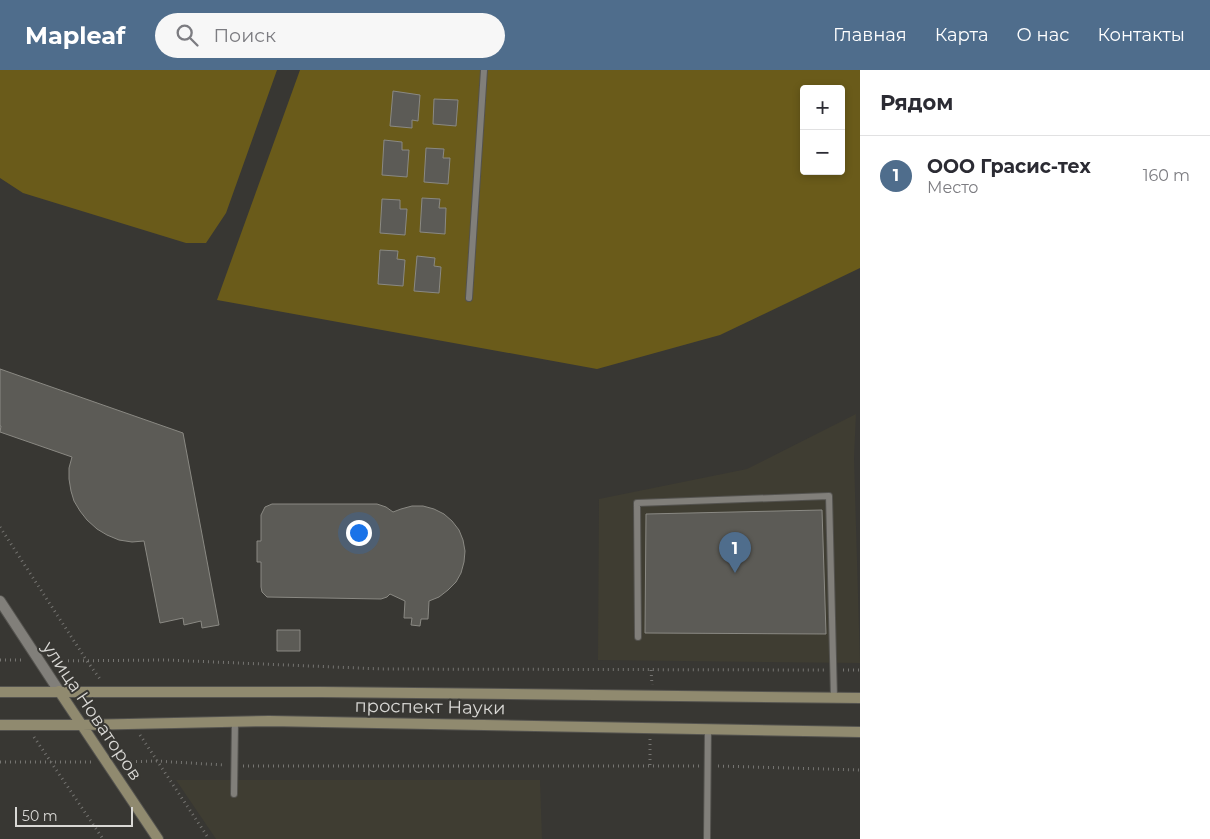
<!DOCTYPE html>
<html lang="ru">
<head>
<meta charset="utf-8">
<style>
  body { margin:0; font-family:Montserrat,sans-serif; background:#f7f7f7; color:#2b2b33 }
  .controls { position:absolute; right:15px; top:15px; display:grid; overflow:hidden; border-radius:5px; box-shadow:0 2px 8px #0003 }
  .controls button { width:45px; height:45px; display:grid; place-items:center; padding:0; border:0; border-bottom:1px solid #e1e1e2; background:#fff; color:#2b2b33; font:25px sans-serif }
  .scale { position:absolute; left:15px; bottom:12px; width:118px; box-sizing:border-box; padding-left:5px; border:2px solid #d9d8d5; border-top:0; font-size:14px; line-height:18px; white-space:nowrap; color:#d9d8d5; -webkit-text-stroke:4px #383733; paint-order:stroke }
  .you { position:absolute; left:358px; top:462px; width:18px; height:18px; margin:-12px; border:4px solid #fff; border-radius:50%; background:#1a73e8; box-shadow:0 0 0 8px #1a73e833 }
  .badge { display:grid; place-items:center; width:32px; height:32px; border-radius:50%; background:#4f6d8c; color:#fff; font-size:16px; font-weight:700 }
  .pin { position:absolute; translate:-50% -41px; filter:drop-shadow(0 1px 2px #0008) }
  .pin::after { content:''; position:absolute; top:26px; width:18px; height:15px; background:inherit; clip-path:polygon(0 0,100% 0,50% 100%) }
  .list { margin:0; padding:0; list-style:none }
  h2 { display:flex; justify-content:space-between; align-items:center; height:65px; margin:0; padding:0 20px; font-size:21px }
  h2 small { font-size:16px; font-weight:400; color:#7c7c81 }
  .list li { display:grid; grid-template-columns:32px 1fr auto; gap:15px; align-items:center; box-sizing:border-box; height:80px; padding:0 20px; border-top:1px solid #e1e1e2 }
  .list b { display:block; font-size:19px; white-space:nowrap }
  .list p { margin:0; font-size:16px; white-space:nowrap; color:#7c7c81 }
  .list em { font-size:16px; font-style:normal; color:#7c7c81 }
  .icon { flex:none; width:28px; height:28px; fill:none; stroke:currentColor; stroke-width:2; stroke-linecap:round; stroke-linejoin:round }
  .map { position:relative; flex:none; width:860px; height:769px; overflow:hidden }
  header { display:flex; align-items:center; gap:30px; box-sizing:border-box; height:70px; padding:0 25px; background:#4f6d8c; color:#fff }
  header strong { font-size:24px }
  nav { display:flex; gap:28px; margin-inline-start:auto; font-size:18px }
  .search { width:350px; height:45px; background:#f7f7f7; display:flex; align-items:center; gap:12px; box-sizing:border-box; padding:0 18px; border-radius:28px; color:#7c7c81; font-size:19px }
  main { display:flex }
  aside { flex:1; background:#fff }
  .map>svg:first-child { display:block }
  .built { fill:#3f3d32 }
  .green { fill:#6a5b1a; fill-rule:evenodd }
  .building { fill:#5c5b56; stroke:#8a8983 }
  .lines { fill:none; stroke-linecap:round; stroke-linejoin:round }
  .lane-casing { stroke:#54534f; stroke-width:8 }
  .street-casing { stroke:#54534f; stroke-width:12 }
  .secondary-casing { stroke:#54534f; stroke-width:12 }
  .path { stroke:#757471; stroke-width:3; stroke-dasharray:1 4; stroke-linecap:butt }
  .lane { stroke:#817f7a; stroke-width:6 }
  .street { stroke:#817f7a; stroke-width:10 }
  .secondary { stroke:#908a6f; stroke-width:10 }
  .labels { text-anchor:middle; stroke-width:4; stroke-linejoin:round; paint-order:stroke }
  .street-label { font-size:18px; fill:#d9d8d5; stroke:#383733 }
</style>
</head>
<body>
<header>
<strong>Mapleaf</strong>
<div class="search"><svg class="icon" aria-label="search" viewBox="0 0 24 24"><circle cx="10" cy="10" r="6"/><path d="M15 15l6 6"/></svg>Поиск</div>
<nav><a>Главная</a><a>Карта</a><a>О нас</a><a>Контакты</a></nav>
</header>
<main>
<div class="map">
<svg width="860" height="769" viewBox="0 0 860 769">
  <rect width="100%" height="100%" fill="#383733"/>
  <path class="built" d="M856,344L854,388L860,593L598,590L599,429L747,399Z
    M176,710H540L542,769H216Z"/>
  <path class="green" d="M0,0H277L226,143L206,173H186L23,123L0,108Z
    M300,0H860V198L720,265L597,299L217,230ZM804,19H841V101H804Z"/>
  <path class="building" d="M393,21L420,25L418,51L412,50V58L390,56Z
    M434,29L458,30L456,56L433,54Z
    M384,70L402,72V80H409L407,107L382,105Z
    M426,78L444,79L443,88H450L448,114L424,112Z
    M422,128L440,129L439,138H446L445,164L420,162Z
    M382,129L400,130V139H407L405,165L380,163Z
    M380,180L398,181L397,189L405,190L403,216L378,214Z
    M417,186L435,188L434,196L441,197L439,223L414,221Z
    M0,299L183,363L219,555L202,558L201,551L184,555L183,548L160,553L144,471L132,472L119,470L107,465L97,459L87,450L80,441L74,431L71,421L69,409V398L72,387L0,362L1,356H0Z
    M272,434H377L386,437L393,442L401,439L412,436H423L434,439L444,444L452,451L459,460L463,470L465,481L464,492L461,503L456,512L448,520L439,527L429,531L428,549H421L420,556L411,555L412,548H404L405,531L390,524L387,527L381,529L267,527L262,522L261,517V492H257V471H261V445L265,437Z
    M822,440L826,564L645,563L646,444Z
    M277,560H300V581H277Z"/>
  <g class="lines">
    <g class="lane-casing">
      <path id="lane" d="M469,228L484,0
        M638,567L637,433L829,426L834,628
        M234,724L235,652
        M707,769L708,658"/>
    </g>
    <g class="street-casing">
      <path id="street" d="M0,531L59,621"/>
    </g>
    <g class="secondary-casing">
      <path id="secondary" d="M59,621L158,769
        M0,622H321L860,628
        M0,655H82L269,651L860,662"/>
    </g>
    <path class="path" d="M0,457L87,591L100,609
      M0,590H25
      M53,591L166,590L382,599L824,600
      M651,600L652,615
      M843,600H860
      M140,665L209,769
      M34,667L103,769
      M0,692H92
      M121,692L156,691L224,695
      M650,695V668
      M243,696H699
      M718,696L860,700"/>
    <use href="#lane" class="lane"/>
    <use href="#street" class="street"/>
    <use href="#secondary" class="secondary"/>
  </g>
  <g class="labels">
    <g class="street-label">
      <text transform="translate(430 637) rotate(1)" y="6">проспект Науки</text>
      <text transform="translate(92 641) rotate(56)" y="6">улица Новаторов</text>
    </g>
  </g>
</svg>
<div class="controls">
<button>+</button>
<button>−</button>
</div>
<div class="scale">50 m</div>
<div class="you"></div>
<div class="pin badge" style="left:735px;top:503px">1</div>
</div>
<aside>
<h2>Рядом<small></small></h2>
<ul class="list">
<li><span class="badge">1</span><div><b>ООО Грасис-тех</b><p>Место</p></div><em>160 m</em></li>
</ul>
</aside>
</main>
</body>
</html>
